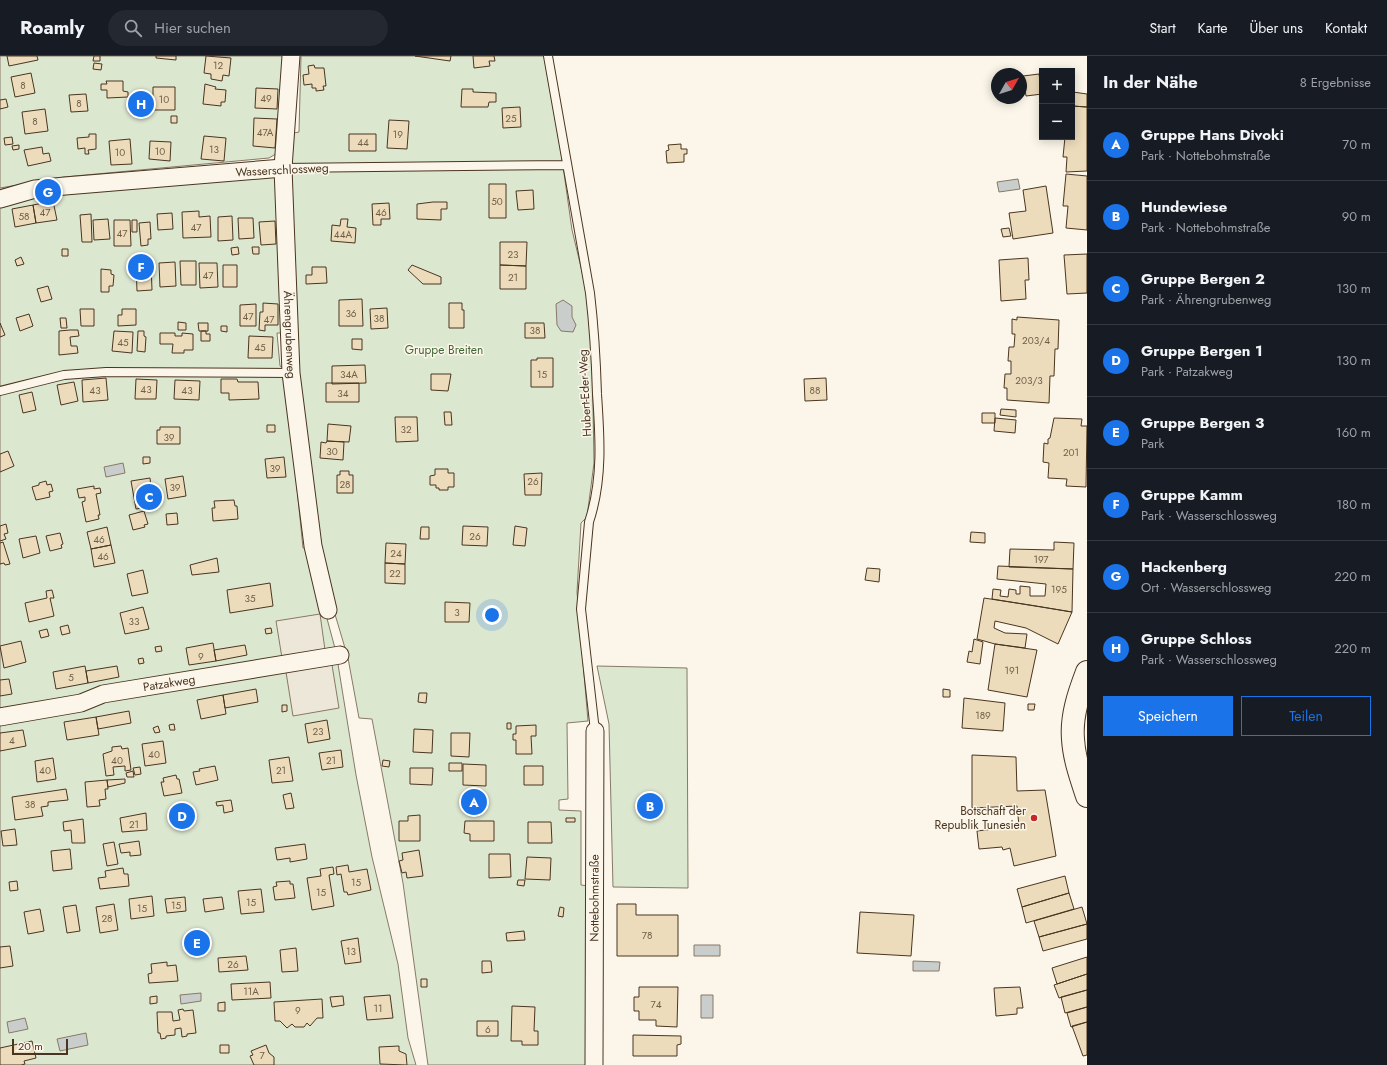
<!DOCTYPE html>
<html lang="de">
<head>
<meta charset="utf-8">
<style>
  body { margin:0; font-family:Jost,sans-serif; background:#242831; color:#f1f3f6 }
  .controls { position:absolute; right:12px; top:12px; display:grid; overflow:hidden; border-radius:0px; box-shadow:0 2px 10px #0003 }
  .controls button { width:36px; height:36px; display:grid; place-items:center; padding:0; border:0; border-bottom:1px solid #363941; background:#171b24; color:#f1f3f6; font:20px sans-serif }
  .compass { position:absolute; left:991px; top:12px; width:36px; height:36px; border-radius:50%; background:#171b24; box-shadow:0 2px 10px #0003; rotate:51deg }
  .scale { position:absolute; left:12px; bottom:10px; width:56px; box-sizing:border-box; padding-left:4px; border:2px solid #4a3520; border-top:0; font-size:11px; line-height:14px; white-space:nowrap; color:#4a3520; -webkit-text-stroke:3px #fbf6e9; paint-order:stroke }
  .you { position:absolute; left:492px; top:559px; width:14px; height:14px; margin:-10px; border:3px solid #fff; border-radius:50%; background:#1a73e8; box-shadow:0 0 0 6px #1a73e833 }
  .badge { display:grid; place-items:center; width:26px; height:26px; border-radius:50%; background:#1a73e8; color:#fff; font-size:13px; font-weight:700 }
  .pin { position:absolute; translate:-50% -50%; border:2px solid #fff; box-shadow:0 1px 4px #0006 }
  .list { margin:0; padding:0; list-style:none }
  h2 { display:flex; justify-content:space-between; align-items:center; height:52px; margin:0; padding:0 16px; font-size:17px }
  h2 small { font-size:13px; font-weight:400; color:#9ea1a6 }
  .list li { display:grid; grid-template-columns:26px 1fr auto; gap:12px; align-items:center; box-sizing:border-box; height:72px; padding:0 16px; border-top:1px solid #363941 }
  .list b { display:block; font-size:15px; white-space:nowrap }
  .list p { margin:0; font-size:13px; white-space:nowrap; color:#9ea1a6 }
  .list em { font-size:13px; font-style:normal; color:#9ea1a6 }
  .actions { display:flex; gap:8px; padding:12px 16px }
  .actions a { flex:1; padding:9px 0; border:1px solid #1a73e8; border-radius:0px; text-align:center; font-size:14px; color:#1a73e8 }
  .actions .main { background:#1a73e8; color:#fff }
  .icon { flex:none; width:22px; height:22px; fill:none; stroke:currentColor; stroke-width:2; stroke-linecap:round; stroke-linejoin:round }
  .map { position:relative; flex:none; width:1087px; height:1009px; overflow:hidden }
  header { display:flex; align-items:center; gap:24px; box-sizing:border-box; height:56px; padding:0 20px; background:#171b24; border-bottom:1px solid #363941 }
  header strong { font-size:19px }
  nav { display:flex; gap:22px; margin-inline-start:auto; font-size:14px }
  .search { width:280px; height:36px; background:#242831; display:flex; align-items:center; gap:10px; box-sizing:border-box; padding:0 14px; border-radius:22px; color:#9ea1a6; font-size:15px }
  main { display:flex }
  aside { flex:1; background:#171b24 }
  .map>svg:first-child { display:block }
  .green { fill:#dce7d0; stroke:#887966 }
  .parking { fill:#ede7d9; stroke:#887966 }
  .water { fill:#c9cecd; stroke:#887966 }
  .building { fill:#ecdcbc; stroke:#4a3520 }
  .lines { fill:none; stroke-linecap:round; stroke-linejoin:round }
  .lane-casing { stroke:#4a3520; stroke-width:10 }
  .street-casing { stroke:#4a3520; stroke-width:19 }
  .secondary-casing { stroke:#4a3520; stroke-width:24 }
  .lane { stroke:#fbf6e9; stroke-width:8 }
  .street { stroke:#fbf6e9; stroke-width:17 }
  .secondary { stroke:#fbf6e9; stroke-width:22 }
  .poi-dot { fill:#c62828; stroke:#fbf6e9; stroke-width:1.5 }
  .labels { text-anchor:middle; stroke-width:3; stroke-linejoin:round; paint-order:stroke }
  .number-label { font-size:10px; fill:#725f47 }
  .street-label { font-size:12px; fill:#4a3520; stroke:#fbf6e9 }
  .park-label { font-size:12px; fill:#436837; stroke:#fbf6e9 }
  .poi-label { font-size:12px; fill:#4a3520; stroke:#fbf6e9; text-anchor:end }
</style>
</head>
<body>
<header>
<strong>Roamly</strong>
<div class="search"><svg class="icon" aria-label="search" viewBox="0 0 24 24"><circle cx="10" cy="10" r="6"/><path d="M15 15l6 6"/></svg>Hier suchen</div>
<nav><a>Start</a><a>Karte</a><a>Über uns</a><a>Kontakt</a></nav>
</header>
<main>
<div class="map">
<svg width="1087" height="1009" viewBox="0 0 1087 1009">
  <rect width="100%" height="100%" fill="#fbf6e9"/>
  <path class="green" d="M0,0H286L279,96L269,102L64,121L0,132Z
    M301,0H544L561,96L572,174L587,236L592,290L594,407L587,461L581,467L577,536L588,665L567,667L568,743L559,744V754L581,755V829L589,830L586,1009H428L403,827L372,663L359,662L348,602L320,508L298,335L290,124L294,77L299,76Z
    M278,121L284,277H277L280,310L285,312L303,492H308L336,596L356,719L372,801L398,908L408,982L416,1009H0V150L16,144L66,135Z
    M597,610L687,612L688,832L613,831L609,668Z"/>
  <path class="parking" d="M320,558L325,594L282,602L276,565Z
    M332,609L339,652L293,660L286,616Z"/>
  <path class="water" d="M1018,123L1020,133L999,136L997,126Z
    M563,244L572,250V261L576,269L573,276L561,275L557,269L556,248Z
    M123,407L125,417L106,421L104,411Z
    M694,889H720V900H694Z
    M913,905L940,906L939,915H913Z
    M201,937V945L181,948L180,939Z
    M701,939H713V962H701Z
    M25,962L28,973L9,977L7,966Z
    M86,977L88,989L60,995L57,983Z"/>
  <path class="building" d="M7,0H37L38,4L9,10Z
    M94,0H100V5H93Z
    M156,0H176V4L156,2Z
    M206,0L231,2L229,20L223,19L222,25L211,23V18L204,17Z
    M415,0H451L450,5Z
    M473,0H494L495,5H489L490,10L474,12Z
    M94,7L102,8L101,14L93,13Z
    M314,9L315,12H324L326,30H323L324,34L316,35V32H312V28L304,29L303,19L309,18L308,10Z
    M31,17L35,37L15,41L11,21Z
    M1039,18L1042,38L1026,40L1023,20Z
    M106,25H123V35L128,36V41L107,42V34H101V28H107Z
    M205,28L216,31L215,33L226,34L225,46H221V50L203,48Z
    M153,31H175V54H153Z
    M256,32L278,33L277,53L255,52Z
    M462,33H473V36L496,37V46H489L488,51H461Z
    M1073,36L1087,38V51L1072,50Z
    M86,38L88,55L71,56L69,39Z
    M6,43L8,51L0,53V44Z
    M1072,50L1087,51V115L1066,116L1067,101H1063L1065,81H1072Z
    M520,51L521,71L503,72L502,52Z
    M45,53L48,75L25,78L22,56Z
    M171,60H177V67H171Z
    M254,62L277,63L275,92L253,90Z
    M389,64L409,65L407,93L387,92Z
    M89,78H96V93L88,94L89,98H85V92L78,93L77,82L89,81Z
    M349,78H376V95H349Z
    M204,80L226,82L224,105L201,103Z
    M12,81L13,88L5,89L4,82Z
    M130,83L132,108L111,109L109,85Z
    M150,85L171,86L170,105L149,103Z
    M681,88V93H687V98H684V106L667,107L666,95L669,94L668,89Z
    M19,89V93L13,94L12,90Z
    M42,91L43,98L49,97L51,105L28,110L24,94Z
    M1066,118L1087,120V174L1066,172L1068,150H1063Z
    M489,128H506V162H489Z
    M1046,130L1053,177L1013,183L1009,157L1026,155L1023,134Z
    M533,134L534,153L518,154L516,135Z
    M53,145L57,164L36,167L33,149Z
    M433,146H447V153H441V164L417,163V148Z
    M389,147L390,163H381V169H373L372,148Z
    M33,149L36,167L15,171L12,153Z
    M199,155V161L210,160L211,181L183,182L182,156Z
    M172,157L173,173L158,174L157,158Z
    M91,158L92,186H82L80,159Z
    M232,160L233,184L218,185V161Z
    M238,162H253L254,182L239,183Z
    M108,163L110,183L94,184L93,164Z
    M341,163H348L347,171L356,172L355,187L331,185L332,169L340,170Z
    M114,164H130L131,190H114Z
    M132,164H137V176H132Z
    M275,165L276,188L261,189L259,166Z
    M150,166L151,183H148V189L141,190L139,167Z
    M1009,172L1011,180L1003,181L1001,173Z
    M500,186H527L526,210L500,209Z
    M238,191L239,198L232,199L231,192Z
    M252,191H259V198H253Z
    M62,193H68V200H62Z
    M1087,198V237L1067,238L1064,199Z
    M21,201L24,208L17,210L15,204Z
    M1028,202L1029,224H1025L1026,243L1001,245L999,204Z
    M180,205H196V229H181Z
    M175,206L176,230L160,231L159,207Z
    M199,207H217L218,231L200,232Z
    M136,208H151L152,234L137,235Z
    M223,209H237V231H223Z
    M412,209L441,221V228H423L408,214Z
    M500,209L526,210V233H500Z
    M312,211H326L327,227L306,228V219H312Z
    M101,213L111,214V218L114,219L113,230H109V236H101Z
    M48,230L52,243L41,246L37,233Z
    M362,243L363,270H339V244Z
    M263,247L278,248V269H265V275L259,274L260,256H263Z
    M449,247H462V254H464V272H449Z
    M256,248V270H240V249Z
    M387,252L388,272L371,273L370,253Z
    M80,253H94V270H81Z
    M122,253H136V269L118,270V259H122Z
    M29,258L33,270L20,275L16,262Z
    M1017,261L1059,264L1058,293H1055L1054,320H1050L1049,347L1007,344V332H1004L1005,318H1011V305H1008L1009,291H1014L1015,278H1012V263L1017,264Z
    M60,262H66L67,272H61Z
    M178,266L186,267V274H178Z
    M0,267L5,279L0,281Z
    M198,267H208V275H199Z
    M525,267H544L545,282H525Z
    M221,270H227V276L221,275Z
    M70,274H78L79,280L70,281L71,290H77L78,297L59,299V275Z
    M114,275L133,276L132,297L112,295Z
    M138,275H144V280L146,281L145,296L137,295Z
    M201,275H206V278H210V285H201Z
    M160,277H175V280H182V277L193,278V294H184V297H172L173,288H160Z
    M249,280L273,281L272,302H248Z
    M352,283H362V294L352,293Z
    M537,302H553V331H531V304H537Z
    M365,309L366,327L332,328V310Z
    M431,318H451L448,335L431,334Z
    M106,322L108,344L83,346L82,324Z
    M826,322L827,344L805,345L804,323Z
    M136,323L157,324L156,343H135Z
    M221,323H237L238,326H258L259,343L229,344V337H221Z
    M175,324L200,325L199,344L174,343Z
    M74,326L78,345L61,349L57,329Z
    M326,327H359V346H326Z
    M32,336L36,354L23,357L19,339Z
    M1001,353L1016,354V361L1000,359Z
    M444,356H451L452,369H445Z
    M982,357H995V367H982Z
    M395,361H417L418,385L396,386Z
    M995,362L1016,364L1015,377L994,375Z
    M1054,362L1082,363L1081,370H1087L1086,431L1066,430L1067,423L1048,422L1049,407L1043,406L1044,387L1048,388V383L1050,382Z
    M328,368L351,370L349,386L327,385Z
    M267,369H275V376H267Z
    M160,371H180V388H157V374H160Z
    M327,385L344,386L343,404L320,402L321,386L326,387Z
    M8,395L14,410L0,416V398Z
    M143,401H150V407L143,408Z
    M284,401L286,421L267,422L265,403Z
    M435,413H448V417H454V431H448V434H439V432H436V429H430V420L435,419Z
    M340,415H349V419H353V437H337V419H340Z
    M542,417L541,439H525L524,418Z
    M183,420L186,440L168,443L165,423Z
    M150,422L153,450L136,453L131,425Z
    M46,425L47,429L51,428L53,435L49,436L50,441L36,444L32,431L39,429V427Z
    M94,430V433L100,432L101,437L96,438L100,459H98L99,463L86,466L82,446L85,445V441L79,442L77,433Z
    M234,444L235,450H237L238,463L213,465L212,452H215L214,445Z
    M144,455L148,468L144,469L145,471L133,474L129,459Z
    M177,457L178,468L167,469L166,458Z
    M6,468L8,477L4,478L6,483L0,485V470Z
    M463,470L488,471L487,490L462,489Z
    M515,470L527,472L525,490L513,489Z
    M107,471L111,489L91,493L87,476Z
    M421,471H429V483H420Z
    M971,476L985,477V487L970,486Z
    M60,477L63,488L61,489L62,492L50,495L46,480Z
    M36,480L40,497L23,502L19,483Z
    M3,486L10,508L5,509L4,507L0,508V487Z
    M1054,486L1074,487L1073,513L1009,511L1010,493L1054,494Z
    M386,487L406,488L405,508L385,507Z
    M111,489L115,507L94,511L91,493Z
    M217,502L219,516L192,519L190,509Z
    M385,507L405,508V528L385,527Z
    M998,510L1073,513L1072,556L992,543L993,533L1001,534L1000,540L1008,541L1009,533L1016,534V538H1020V530L1030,531V540H1045L1046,528L997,523Z
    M867,512L880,513L879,526L865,524Z
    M143,514L148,537L132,540L127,518Z
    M270,527L273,550L230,557L227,534Z
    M52,534L54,542H50L54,560L29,566L25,547L47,542L46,535Z
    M984,542L1036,550L1072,556L1058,588L1026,572L995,565L994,572L1005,577L1027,578L1025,592L995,588L977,583Z
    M445,546L470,547L469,566H445Z
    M143,551L149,573L125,578L120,557Z
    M68,569L70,577L62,579L60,571Z
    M271,572L272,577L266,578L265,573Z
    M47,573L49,580L41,582L39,575Z
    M974,583L983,586L980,608L967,606L969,595L972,596Z
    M21,585L26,606L4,612L0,590Z
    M213,587L216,605L189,609L186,592Z
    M995,588L1037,594L1027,641L988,634Z
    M245,589L247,599L216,605L214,594Z
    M161,590L162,595L156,596L155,591Z
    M143,602L144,607L139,608L138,603Z
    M85,610L88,627L56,633L53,616Z
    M117,610L119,621L88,627L86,615Z
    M9,623L12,638L0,640V624Z
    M256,633L258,646L225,652L223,639Z
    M943,633L950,634V641H943Z
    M419,637H427L426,647L418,646Z
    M223,639L226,658L201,663L197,644Z
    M964,642L1005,647L1003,675L962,672Z
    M1028,648H1035L1034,654H1028Z
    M282,649H287V655L282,656Z
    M129,655L131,667L98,673L96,661Z
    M96,661L99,679L67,684L64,666Z
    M327,664L330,683L308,687L305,668Z
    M507,667H511V673H507Z
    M174,668L175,674H170L169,669Z
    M536,669V680H531L532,698H516V684H513V678H516V670Z
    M158,670L160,676L155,677L153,672Z
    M414,673L433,674L432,697L413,696Z
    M23,674L26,690L0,695V677Z
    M451,677H470L469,701L451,700Z
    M163,685L166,707L145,710L142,688Z
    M121,690L122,693L128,692L131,714L125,715V710L113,711L114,719L106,720L103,698L112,695V691Z
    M341,694L343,711L322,714L319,697Z
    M972,699L1016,701L1017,735L1045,734L1056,800L1014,810L1010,792L1003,794L1002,791L979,793L977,775L1019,770L1017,750L972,752Z
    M289,701L293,725L272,727L269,704Z
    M53,702L56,723L37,726L35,705Z
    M383,704L390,705L389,711L382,710Z
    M449,707H462V715H449Z
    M463,708L486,709V730L463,729Z
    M215,710L218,724L196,729L193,716L200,715L199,713Z
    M524,710H543V729H524Z
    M140,711L141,718L135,719L133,712Z
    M410,712H433L432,729L410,728Z
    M133,715L134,721H127L126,717Z
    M176,719L177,723H179L182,737L164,740L161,726H164L163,722Z
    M125,723V727L108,731L107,724Z
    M107,724L108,733H105L106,743L99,744L100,750L87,751L85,726Z
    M66,733L68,744L48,746V750L41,751L43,760L15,764L12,741Z
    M291,737L294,752L286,753L283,739Z
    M231,744L233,755L224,757L223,749L217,750L216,746Z
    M146,757L147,774L122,776L120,762Z
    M420,759V785H399V765H408V760Z
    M566,762H575V766H566Z
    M83,763L85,787H72L71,774L64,775L63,766Z
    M465,765H494V785H470V778L464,777Z
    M528,766H551L552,787H528Z
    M15,773L17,789L3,790L1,775Z
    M139,785L141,799L130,800V796L121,797L119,788Z
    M114,786L118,808L107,810L103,788Z
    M305,788L307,803L290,806V802L277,804L275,792Z
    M70,793L72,813L53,815L51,795Z
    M419,794L423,820L407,822L406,816L402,817L399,805L403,804L402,797Z
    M489,798H510L511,821L489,822Z
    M527,801L551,802L550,824L525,823Z
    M348,809L349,816L367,813L371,834L348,839L347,836H344L341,818L337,819L336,811Z
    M333,811L334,818L329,819L334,850L312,854L307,822L321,820L320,813Z
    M123,812L124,818H128L129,830L100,833L98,822L106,821L105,815Z
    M1065,820L1069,837L1022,851L1017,833Z
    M518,824H525L524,830L517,829Z
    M17,825L18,834L10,835L9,826Z
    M290,825V828H293L295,842L275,844L273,831L277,830L276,826Z
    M261,833L264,856L241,858L238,835Z
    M1069,837L1074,853L1026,867L1022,851Z
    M152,840L154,860L131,863L129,843Z
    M185,841L186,855L167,857L165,843Z
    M222,841L224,853L205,856L203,843Z
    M114,848L118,874L100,877L96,851Z
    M617,848H636V859H678V900H617Z
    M76,849L80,875L67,877L63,851Z
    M560,851L564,852L563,861L558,860Z
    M1082,851L1087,868L1039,881L1034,865Z
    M40,853L44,875L28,878L24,856Z
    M860,856L914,859L911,900L857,897Z
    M1087,868V883L1043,895L1039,881Z
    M524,875L525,884L507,885L506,877Z
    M358,882L361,906L345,908L341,885Z
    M10,890L13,910L0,912V891Z
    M296,892L298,915L282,916L280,894Z
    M246,900L248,914L219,916L218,902Z
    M1087,901V918L1057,928L1052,912Z
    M482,905H491L492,916L482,917Z
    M167,906V910L176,909L178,925L149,927L148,918L152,917L151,908Z
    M1087,918V934L1059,942L1054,929Z
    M421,923H427V931H421Z
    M270,926L271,942L232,944L231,928Z
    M639,931H678L677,971L656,970V964H639V955H634V941H639Z
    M1020,931L1023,952H1017V958L996,960L994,932Z
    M1087,934V951L1065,957L1061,941Z
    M390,939L393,962L367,964L364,941Z
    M157,940V947L150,948V941Z
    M343,940L344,949L332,951L330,941Z
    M322,943L323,962H317L310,970L307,967L304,971H295L292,968L287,972L280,965H275L274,946Z
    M225,946V955H218V947Z
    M512,950L535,951L534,975H538V989H522V985H511Z
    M1087,951V966L1071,971L1067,957Z
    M183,953L184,955L193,954L196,977L187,978V980L182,981L181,972L175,973V979L166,980V982L161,983L160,977H158L157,956H172L173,965L180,964L178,954Z
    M477,965H498V980H477Z
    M1087,966V999L1083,1000L1072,970Z
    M633,979L681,980V988L677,989V1000H633Z
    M32,985L36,1002L24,1005L25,1008L21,1009H0V992Z
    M220,989H229V997H220Z
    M266,989L269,997L274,1001V1009H254L250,1000L253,999L251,995Z
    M399,990V995L406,998L407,1009L380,1008L379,991Z"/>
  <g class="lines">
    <g class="lane-casing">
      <path id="lane" d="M548,0L590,237C594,271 596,304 597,338C600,381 603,424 589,466L581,553L595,675
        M283,112L567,109
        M0,335L64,319L106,316L291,317"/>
    </g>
    <g class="street-casing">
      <g id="street">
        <path id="s1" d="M291,0L283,112L291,317L313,490L328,554"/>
        <path d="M0,143L35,133L65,130L283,112"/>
        <path id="s2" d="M0,661L81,647L103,638L340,599"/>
        <path id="s3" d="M594,1009L595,675"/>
      </g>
    </g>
    <g class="secondary-casing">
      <path id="secondary" d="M1087,616C1079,637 1071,660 1073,683C1074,702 1081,722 1087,740"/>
    </g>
    <use href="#lane" class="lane"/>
    <use href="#street" class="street"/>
    <use href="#secondary" class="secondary"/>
  </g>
  <circle class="poi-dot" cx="1034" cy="762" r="4"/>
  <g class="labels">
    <g class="number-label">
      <text x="218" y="13">12</text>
      <text x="23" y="33">8</text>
      <text x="266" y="46">49</text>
      <text x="164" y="47">10</text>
      <text x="79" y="51">8</text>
      <text x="511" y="66">25</text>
      <text x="35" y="69">8</text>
      <text x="265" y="80">47A</text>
      <text x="398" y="82">19</text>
      <text x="363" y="90">44</text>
      <text x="214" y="97">13</text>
      <text x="160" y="99">10</text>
      <text x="120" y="100">10</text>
      <text x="497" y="149">50</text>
      <text x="45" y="160">47</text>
      <text x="381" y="160">46</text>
      <text x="24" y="164">58</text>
      <text x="196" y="175">47</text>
      <text x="122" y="181">47</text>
      <text x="343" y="182">44A</text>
      <text x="513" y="202">23</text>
      <text x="208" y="223">47</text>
      <text x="513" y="225">21</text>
      <text x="351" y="261">36</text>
      <text x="248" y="264">47</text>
      <text x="379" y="266">38</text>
      <text x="269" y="267">47</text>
      <text x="535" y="278">38</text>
      <text x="1036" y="288">203/4</text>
      <text x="123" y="290">45</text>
      <text x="260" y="295">45</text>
      <text x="349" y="322">34A</text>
      <text x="542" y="322">15</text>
      <text x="1029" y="328">203/3</text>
      <text x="146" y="337">43</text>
      <text x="95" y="338">43</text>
      <text x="187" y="338">43</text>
      <text x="815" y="338">88</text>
      <text x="343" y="341">34</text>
      <text x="406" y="377">32</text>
      <text x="169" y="385">39</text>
      <text x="332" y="399">30</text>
      <text x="1071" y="400">201</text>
      <text x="275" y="416">39</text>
      <text x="533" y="429">26</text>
      <text x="345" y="432">28</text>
      <text x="175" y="435">39</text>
      <text x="475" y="484">26</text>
      <text x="99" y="487">46</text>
      <text x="396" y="501">24</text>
      <text x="103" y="504">46</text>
      <text x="1041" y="507">197</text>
      <text x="395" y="521">22</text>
      <text x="1059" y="537">195</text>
      <text x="250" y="546">35</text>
      <text x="457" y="560">3</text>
      <text x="134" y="569">33</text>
      <text x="201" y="604">9</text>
      <text x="1012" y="618">191</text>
      <text x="71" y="625">5</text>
      <text x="983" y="663">189</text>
      <text x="318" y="679">23</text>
      <text x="12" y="688">4</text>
      <text x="154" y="702">40</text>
      <text x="117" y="708">40</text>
      <text x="331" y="708">21</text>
      <text x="45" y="718">40</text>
      <text x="281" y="718">21</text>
      <text x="30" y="752">38</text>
      <text x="134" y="772">21</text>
      <text x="356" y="830">15</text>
      <text x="321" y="840">15</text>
      <text x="251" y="850">15</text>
      <text x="176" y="853">15</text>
      <text x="142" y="856">15</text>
      <text x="107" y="866">28</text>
      <text x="647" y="883">78</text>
      <text x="351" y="899">13</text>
      <text x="233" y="912">26</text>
      <text x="251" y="939">11A</text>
      <text x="656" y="952">74</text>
      <text x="378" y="956">11</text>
      <text x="298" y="958">9</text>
      <text x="488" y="977">6</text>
      <text x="262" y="1003">7</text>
    </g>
    <g class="street-label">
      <text transform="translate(282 114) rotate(-3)" y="4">Wasserschlossweg</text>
      <text dy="4" stroke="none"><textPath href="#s1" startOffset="279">Ährengrubenweg</textPath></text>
      <text transform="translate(585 337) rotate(-93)" y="4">Hubert-Eder-Weg</text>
      <text dy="4" stroke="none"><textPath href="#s2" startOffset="173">Patzakweg</textPath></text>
      <text dy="4" stroke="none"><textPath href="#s3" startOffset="167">Nottebohmstraße</textPath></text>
    </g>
    <g class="park-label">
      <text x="444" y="298">Gruppe Breiten</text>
    </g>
    <g class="poi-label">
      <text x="1026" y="759">Botschaft der<tspan x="1026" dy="14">Republik Tunesien</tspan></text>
    </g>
  </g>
</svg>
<div class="controls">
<button>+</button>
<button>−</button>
</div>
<svg class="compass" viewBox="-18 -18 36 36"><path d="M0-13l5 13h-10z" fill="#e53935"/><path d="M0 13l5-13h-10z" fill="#9ea1a6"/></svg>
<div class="scale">20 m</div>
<div class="you"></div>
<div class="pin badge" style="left:474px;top:746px">A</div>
<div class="pin badge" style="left:650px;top:750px">B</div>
<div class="pin badge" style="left:149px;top:441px">C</div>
<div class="pin badge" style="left:182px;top:760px">D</div>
<div class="pin badge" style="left:197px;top:887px">E</div>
<div class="pin badge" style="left:141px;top:211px">F</div>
<div class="pin badge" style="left:48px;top:136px">G</div>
<div class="pin badge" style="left:141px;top:48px">H</div>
</div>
<aside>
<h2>In der Nähe<small>8 Ergebnisse</small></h2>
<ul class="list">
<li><span class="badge">A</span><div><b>Gruppe Hans Divoki</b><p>Park · Nottebohmstraße</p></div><em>70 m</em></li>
<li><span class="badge">B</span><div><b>Hundewiese</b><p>Park · Nottebohmstraße</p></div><em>90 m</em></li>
<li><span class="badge">C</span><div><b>Gruppe Bergen 2</b><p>Park · Ährengrubenweg</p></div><em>130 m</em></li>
<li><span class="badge">D</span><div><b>Gruppe Bergen 1</b><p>Park · Patzakweg</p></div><em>130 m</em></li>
<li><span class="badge">E</span><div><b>Gruppe Bergen 3</b><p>Park</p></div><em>160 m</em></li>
<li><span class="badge">F</span><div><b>Gruppe Kamm</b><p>Park · Wasserschlossweg</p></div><em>180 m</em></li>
<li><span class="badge">G</span><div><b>Hackenberg</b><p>Ort · Wasserschlossweg</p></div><em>220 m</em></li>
<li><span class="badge">H</span><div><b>Gruppe Schloss</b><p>Park · Wasserschlossweg</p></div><em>220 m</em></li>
</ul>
<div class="actions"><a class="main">Speichern</a><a>Teilen</a></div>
</aside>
</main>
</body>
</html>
